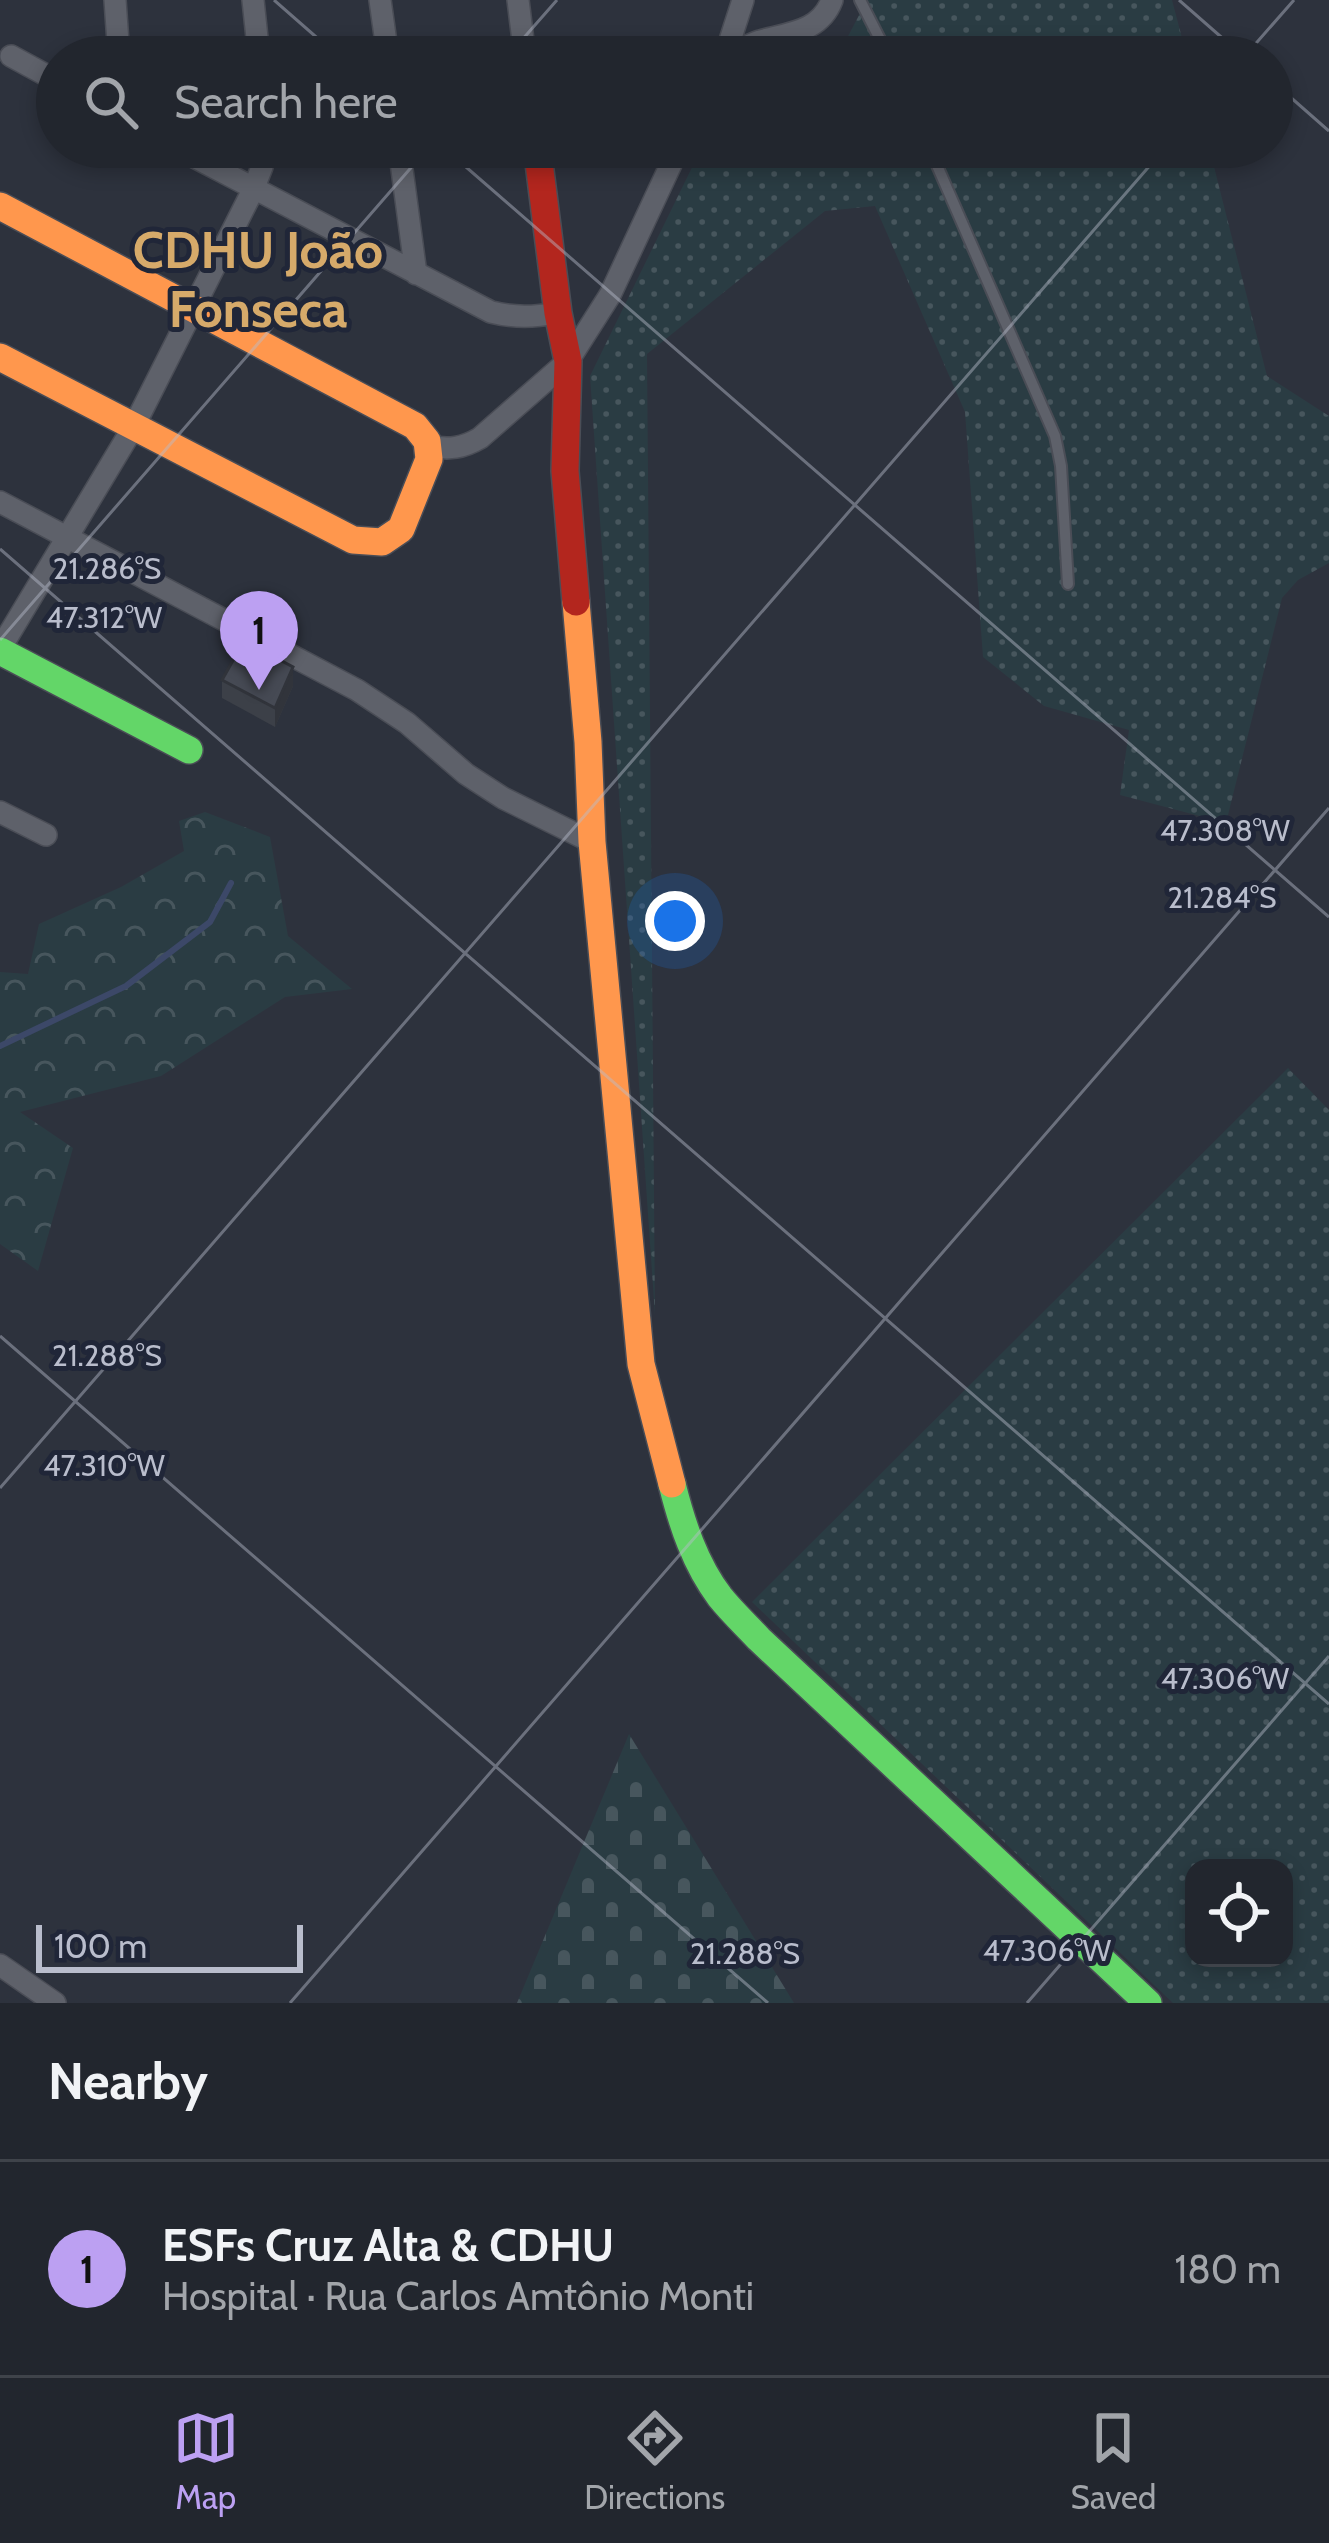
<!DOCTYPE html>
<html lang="en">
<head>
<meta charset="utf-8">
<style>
  body { margin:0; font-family:Cabin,sans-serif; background:#2e323a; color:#f1f3f6 }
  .controls { position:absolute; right:36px; bottom:36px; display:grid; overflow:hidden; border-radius:24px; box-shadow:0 6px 18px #0003 }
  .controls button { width:108px; height:108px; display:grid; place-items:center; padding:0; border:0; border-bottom:3px solid #3f434a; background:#22262e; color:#f1f3f6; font:60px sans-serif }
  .scale { position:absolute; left:36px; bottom:30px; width:267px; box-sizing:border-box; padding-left:12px; border:6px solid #b9bdcc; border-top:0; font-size:33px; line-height:42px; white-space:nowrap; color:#b9bdcc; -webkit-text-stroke:9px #202638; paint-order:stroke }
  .you { position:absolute; left:675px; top:921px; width:42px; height:42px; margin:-30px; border:9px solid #fff; border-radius:50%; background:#1a73e8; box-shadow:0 0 0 18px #1a73e833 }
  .badge { display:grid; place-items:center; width:78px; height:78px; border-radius:50%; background:#bca0f2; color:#111; font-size:39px; font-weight:700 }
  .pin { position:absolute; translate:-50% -99px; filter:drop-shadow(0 3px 6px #0008) }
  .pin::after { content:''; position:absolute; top:63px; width:42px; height:36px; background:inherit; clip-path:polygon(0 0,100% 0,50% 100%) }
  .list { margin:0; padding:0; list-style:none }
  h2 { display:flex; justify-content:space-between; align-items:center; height:156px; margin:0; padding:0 48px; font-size:51px }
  h2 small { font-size:39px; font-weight:400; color:#a2a5aa }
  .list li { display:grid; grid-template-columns:78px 1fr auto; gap:36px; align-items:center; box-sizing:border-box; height:216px; padding:0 48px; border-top:3px solid #3f434a }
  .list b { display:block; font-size:45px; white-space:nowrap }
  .list p { margin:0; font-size:39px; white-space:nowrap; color:#a2a5aa }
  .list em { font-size:39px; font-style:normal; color:#a2a5aa }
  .icon { flex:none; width:66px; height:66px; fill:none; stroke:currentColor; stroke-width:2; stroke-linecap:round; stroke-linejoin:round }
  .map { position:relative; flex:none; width:1329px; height:2003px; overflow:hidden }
  .search { position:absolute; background:#22262e; box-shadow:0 6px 18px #0003; left:36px; right:36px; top:36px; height:132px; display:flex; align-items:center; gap:30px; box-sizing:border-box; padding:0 42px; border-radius:66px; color:#a2a5aa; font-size:45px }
  .sheet { height:372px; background:#22262e }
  nav { display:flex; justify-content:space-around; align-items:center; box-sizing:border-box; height:168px; border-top:3px solid #3f434a; background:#22262e; font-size:33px; color:#a2a5aa }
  nav a { display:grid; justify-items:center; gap:6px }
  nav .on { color:#bca0f2 }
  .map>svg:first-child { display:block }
  .grass { fill:url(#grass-dots); fill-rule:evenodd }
  .forest { fill:url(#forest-crowns) }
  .cemetery { fill:url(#cemetery-stones) }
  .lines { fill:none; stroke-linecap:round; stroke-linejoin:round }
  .stream { stroke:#3c4868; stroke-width:6 }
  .lane-casing { stroke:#4a4d56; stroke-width:14 }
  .street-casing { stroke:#4a4d56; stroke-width:24 }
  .fast-casing { stroke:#4a4d56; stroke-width:30 }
  .slow-casing { stroke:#4a4d56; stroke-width:30 }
  .jam-casing { stroke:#4a4d56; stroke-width:30 }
  .lane { stroke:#5e616a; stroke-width:10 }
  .street { stroke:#5e616a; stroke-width:21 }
  .fast { stroke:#63d668; stroke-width:27 }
  .slow { stroke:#ff974d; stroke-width:27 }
  .jam { stroke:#b3261e; stroke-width:27 }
  .wall { fill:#3c4048 }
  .shaded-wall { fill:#31343b }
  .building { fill:#464a54; stroke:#31343b; stroke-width:3 }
  .ticks { fill:none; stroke:#b9bdcc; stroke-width:3; stroke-opacity:0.45 }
  .labels { text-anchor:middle; stroke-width:10; stroke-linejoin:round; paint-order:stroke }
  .district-label { font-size:51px; font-weight:bold; fill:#d6aa6a; stroke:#202638 }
  .ticks-label { font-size:30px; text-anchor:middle; fill:#b9bdcc; stroke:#202638; stroke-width:10; stroke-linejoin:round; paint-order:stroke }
</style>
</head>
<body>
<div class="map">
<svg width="1329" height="2003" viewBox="0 0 1329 2003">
  <defs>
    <pattern id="grass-dots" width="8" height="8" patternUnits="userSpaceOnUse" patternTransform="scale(3)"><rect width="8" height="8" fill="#2a3c43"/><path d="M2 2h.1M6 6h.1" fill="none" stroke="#47565d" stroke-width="1.8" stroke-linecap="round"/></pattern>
    <pattern id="forest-crowns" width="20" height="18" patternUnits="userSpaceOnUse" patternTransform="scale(3)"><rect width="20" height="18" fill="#2a3c43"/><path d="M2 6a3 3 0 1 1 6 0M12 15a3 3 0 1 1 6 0" fill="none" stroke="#47565d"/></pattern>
    <pattern id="cemetery-stones" width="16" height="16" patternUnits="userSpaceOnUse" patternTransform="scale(3)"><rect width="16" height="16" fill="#2a3c43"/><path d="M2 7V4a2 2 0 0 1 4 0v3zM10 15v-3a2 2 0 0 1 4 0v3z" fill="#47565d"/></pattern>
  </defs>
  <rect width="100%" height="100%" fill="#2d323d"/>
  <path class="grass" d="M867,0H1172L1187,57H770L809,52L845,42Z
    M702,147H1209L1267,376L1329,416V563L1298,580L1282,598L1226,823L1120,795L1129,730L1044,706L983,657L965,412L875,206L825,211L647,354L655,1315L590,376Z
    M1288,1068L1329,1110V2003H1173L752,1602ZM1284,1868V1958H1194V1868Z"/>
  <path class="forest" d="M205,812L270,837L288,936L352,989L285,997L161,1076L20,1112L73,1148L38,1271L0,1244V972L28,974L39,924L121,887L184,851L179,821Z"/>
  <path class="cemetery" d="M629,1734L794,2003H517Z"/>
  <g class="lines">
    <path class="stream" d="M0,1046L126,986L210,922L231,883"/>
    <g class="lane-casing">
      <path id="lane" d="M860,0L889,57
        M929,147L1055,436L1061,466L1068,584"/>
    </g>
    <g class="street-casing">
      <path id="street" d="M115,0L119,57
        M253,0L259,57
        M380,0L388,57
        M518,0L525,57
        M11,56L57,81
        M725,56L743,0
        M725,57C736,52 748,45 760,41C789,33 820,32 832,0
        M175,147L491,312C515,318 534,317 558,313
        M399,147L416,274
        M430,446C449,450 463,448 480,438L568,361L610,295L679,147
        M0,502L357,690L407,723L466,774L503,798L592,842
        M0,649L134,426L253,190L262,167L263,147
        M0,812L46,835
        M0,1965L55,2003"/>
    </g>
    <g class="fast-casing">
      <path id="fast" d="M0,651L189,750
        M672,1484C682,1524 695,1564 720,1597C732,1612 746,1625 759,1639L1148,2003"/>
    </g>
    <g class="slow-casing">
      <path id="slow" d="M0,206L415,426L427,441L429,459L401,529L382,542L353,540L0,357
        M576,602L588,742L592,842L641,1364L672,1484"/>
    </g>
    <g class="jam-casing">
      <path id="jam" d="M537,147L558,313L568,361L565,471L576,602"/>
    </g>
    <use href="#lane" class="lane"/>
    <use href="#street" class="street"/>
    <use href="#fast" class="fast"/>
    <use href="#slow" class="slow"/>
    <use href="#jam" class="jam"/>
  </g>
  <path class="wall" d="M222,680L293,686L275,727L222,698Z"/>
  <path class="shaded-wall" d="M293,667V686L275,727V708Z"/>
  <path class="building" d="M244,641L293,667L275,708L222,680Z"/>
  <path class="ticks" d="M274,0L339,57M1179,0L1244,57M507,57L557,0M1244,57L1294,0M1272,81L1329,131M443,147L1329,917M0,549L1329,1704M0,640L429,147M0,1336L768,2003M0,1488L1166,147M290,2003L1329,808M1027,2003L1329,1656"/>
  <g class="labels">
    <g class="district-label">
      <text x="258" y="268">CDHU João<tspan x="258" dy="59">Fonseca</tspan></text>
    </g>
  </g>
  <g class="ticks-label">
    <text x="107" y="579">21.286°S</text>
    <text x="104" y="628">47.312°W</text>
    <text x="1225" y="841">47.308°W</text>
    <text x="1222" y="908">21.284°S</text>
    <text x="107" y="1366">21.288°S</text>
    <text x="104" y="1476">47.310°W</text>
    <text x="1225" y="1689">47.306°W</text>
    <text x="1047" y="1961">47.306°W</text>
    <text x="745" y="1964">21.288°S</text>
  </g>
</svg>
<div class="controls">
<button><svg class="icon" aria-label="locate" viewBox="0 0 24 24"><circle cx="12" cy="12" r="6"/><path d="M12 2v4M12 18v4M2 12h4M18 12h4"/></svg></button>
</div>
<div class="scale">100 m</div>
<div class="you"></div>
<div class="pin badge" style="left:259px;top:690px">1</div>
<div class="search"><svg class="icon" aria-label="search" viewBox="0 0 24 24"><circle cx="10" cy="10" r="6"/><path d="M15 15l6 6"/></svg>Search here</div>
</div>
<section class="sheet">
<h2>Nearby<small></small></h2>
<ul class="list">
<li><span class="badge">1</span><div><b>ESFs Cruz Alta &amp; CDHU</b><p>Hospital · Rua Carlos Amtônio Monti</p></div><em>180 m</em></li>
</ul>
</section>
<nav>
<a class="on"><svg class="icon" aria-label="map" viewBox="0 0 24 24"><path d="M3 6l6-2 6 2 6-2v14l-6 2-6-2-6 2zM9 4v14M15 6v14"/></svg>Map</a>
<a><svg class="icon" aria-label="directions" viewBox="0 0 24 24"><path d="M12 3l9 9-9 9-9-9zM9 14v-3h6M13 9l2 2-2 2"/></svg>Directions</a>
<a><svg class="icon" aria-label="saved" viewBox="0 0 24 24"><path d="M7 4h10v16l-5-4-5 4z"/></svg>Saved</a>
</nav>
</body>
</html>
